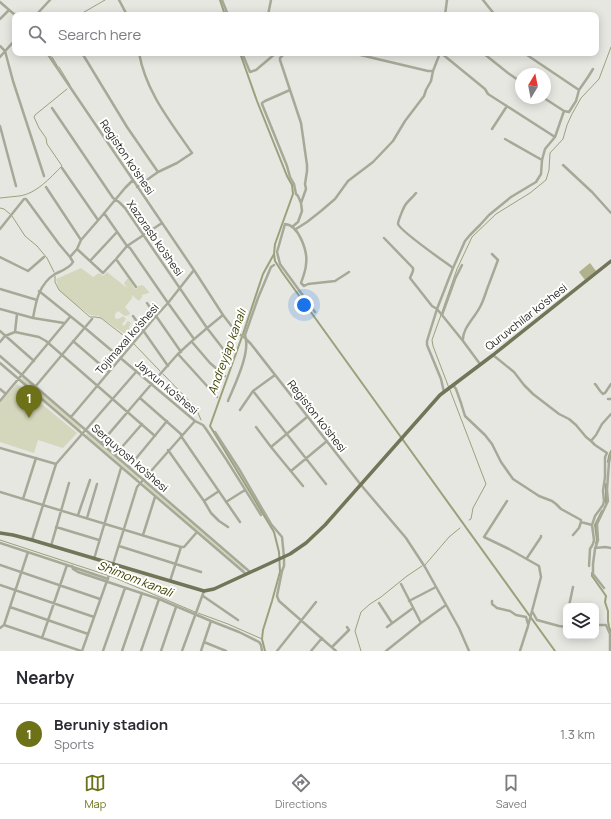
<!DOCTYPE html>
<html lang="en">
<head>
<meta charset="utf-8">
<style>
  body { margin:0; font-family:Manrope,sans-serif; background:#f2f2f3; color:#2b2b33 }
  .controls { position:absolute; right:12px; bottom:12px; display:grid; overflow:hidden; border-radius:8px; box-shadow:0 2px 10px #0003 }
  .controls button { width:36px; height:36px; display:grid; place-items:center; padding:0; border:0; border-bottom:1px solid #e1e1e2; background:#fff; color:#2b2b33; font:20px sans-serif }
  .compass { position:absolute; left:515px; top:68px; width:36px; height:36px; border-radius:50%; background:#fff; box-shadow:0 2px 10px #0003; rotate:10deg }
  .you { position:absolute; left:304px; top:305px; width:14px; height:14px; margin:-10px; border:3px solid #fff; border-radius:50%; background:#1a73e8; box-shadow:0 0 0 6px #1a73e833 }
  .badge { display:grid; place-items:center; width:26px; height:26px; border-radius:50%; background:#6d7117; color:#fff; font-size:13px; font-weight:700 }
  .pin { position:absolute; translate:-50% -33px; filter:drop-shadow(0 1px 2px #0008) }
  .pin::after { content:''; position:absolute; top:21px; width:14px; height:12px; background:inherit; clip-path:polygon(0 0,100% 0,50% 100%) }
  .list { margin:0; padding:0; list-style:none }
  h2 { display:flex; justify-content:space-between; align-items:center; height:52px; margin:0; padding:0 16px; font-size:17px }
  h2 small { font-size:13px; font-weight:400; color:#7c7c81 }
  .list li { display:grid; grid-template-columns:26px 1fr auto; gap:12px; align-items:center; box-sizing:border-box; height:60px; padding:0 16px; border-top:1px solid #e1e1e2 }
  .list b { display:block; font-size:15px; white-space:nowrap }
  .list p { margin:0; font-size:13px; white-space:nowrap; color:#7c7c81 }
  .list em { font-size:13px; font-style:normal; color:#7c7c81 }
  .icon { flex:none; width:22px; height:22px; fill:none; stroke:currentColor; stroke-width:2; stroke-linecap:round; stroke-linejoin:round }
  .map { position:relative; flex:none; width:611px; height:651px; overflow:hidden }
  .search { position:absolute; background:#fff; box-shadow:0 2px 10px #0003; left:12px; right:12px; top:12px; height:44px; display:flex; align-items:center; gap:10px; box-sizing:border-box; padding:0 14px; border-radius:8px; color:#7c7c81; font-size:15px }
  .sheet { height:112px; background:#fff }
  nav { display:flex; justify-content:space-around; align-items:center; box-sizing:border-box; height:56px; border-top:1px solid #e1e1e2; background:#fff; font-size:11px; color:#7c7c81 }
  nav a { display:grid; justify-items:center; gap:2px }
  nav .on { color:#6d7117 }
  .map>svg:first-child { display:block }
  .green { fill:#d4d7bb }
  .forest { fill:#afb28d }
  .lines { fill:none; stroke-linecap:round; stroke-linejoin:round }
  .stream { stroke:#9ca07b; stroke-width:1 }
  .canal { stroke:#9ca07b; stroke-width:2 }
  .minor { stroke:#a7a998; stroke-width:2.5 }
  .major { stroke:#727558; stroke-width:3.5 }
  .labels { text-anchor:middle; stroke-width:4; stroke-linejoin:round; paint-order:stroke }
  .street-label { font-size:11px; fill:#272725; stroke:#fffffe }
  .water-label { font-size:12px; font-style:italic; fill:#3f4100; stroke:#fffffe }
</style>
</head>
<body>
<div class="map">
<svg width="611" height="651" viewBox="0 0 611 651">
  <rect width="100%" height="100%" fill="#e6e7e1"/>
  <path class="green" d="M81,268L93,277L99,273L103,276L107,272L127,288L124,283L128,278L135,289H137L138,286L142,285L144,286L149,292V293L142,295V297L139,301L134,297L132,295V298L125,307L130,313L129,315L125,316L118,311L115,314V318C119,320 120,318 123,316L126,319L122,324L123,326L125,325L128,321L131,323L129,327L130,331L126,335L102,318L98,316L90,315L70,300L59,290L56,279Z
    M23,377L81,428L80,430L21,379Z
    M17,384L77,433L63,448L38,440L34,453L0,442V403Z
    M87,433L139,478L138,480L86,435Z
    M144,482L245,569L243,571L143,484Z"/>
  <path class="forest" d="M590,263L596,271L585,280L579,272Z"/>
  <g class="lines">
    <path class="stream" d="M79,15L105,0
      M49,53L51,55
      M52,57L58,67
      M59,67L70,85
      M0,198C6,197 13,197 19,196C36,194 50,178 62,166L47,144L46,138L39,128L34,117L35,115L67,89
      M0,208L4,209L10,214
      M12,216L25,236L37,246L47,258L54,272
      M55,276V282L59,290L90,317H95L101,318L132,342
      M442,312L457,269L472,237L496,214L530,193L546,180L549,170L550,153L563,139L567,125L572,114L581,98L599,79L611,47
      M441,315L432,340L433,346L449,388
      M134,344L160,371
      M163,374L196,408L201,420
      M450,390L486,484L473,508L471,519L469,520
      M0,540L113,577L195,612
      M425,565L449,537L460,528
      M198,613L228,624L262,639
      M361,651L355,631L361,612L370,604L381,597L407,576L422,566"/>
    <path class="canal" d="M220,0L225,15
      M240,53L257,101L287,176L292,185L293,194L275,244L274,254L263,274L244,331L210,426L274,532L279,552L280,572L272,601L263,630L262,639L265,651
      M274,254L275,261L282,272L555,651
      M608,462L609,456L611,451
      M606,503V484
      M596,543L597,540L595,525L602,511
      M592,573V576L604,593L606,596L605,602L608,611V621L609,627L611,632"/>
    <path class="minor" d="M119,0L127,15
      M222,0L228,15
      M483,0L495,15
      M0,2L15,15
      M36,15L50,0
      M268,15L271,0
      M445,15L447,0
      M0,19L9,10
      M0,46L5,51L13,81L44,176
      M47,53L194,270L223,315L236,332L245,338L251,344L361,485L406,538L425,567L459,628L469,651
      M82,53L127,127L158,172
      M242,53L250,72L256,70L276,53
      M285,53L280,58V60L301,123L307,165V171L305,184L306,189L301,203L302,211L298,222L292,227
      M352,53L428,71H433
      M441,53L485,89L488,94L555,137
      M483,53L508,73L521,82
      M524,53L579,90
      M0,57L15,40
      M290,90L265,101L262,103V104L287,166L290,177L294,184L296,194L298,196L301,203
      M544,98L564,111
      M52,108L113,198L119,202L125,208L207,328L231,359
      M0,126L16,186
      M492,129L507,106
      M505,139L542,160
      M563,165L592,192L611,213
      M62,168L98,220
      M46,187L81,240
      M137,187L158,172L177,163L192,153C170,121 146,92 139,53
      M416,193C413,197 409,200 406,204C404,206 398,221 398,224C400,231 445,262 453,268
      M104,213L127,246L130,248L168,303L194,339
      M0,229L24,199H26L59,244L70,257L73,262C70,268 61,271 55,274C39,284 36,301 33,318
      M296,229L307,222L321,211L335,199L348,181L373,162L393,141L405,121L424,96L426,90L431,81L433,71L440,53
      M384,238L413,268V271L410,278L432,306L437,309L442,315
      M77,249L103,273L116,259L127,246L162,223
      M0,257L28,271L44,257
      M70,257L77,249L81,240L101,217L125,188L133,180
      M116,259L136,287
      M90,261L117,232
      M462,265L455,279L442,315L463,341L480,364
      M0,289L37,300
      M39,291L85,328L195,421L203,425L206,429L226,459L261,515
      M147,303L181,352
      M0,309L33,318L64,323
      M315,312L280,264L277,252L285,224C299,225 308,252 306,264C306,270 303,277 301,283L304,286L308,284L335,281L349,272
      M133,316L168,366
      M0,331L34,361
      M15,332L39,337L46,341L155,436
      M15,332L17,314
      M463,340C462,329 475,317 480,307C484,300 486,291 489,284C492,276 495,268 498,260L492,254
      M73,341L109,372
      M0,342L5,336L15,332
      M192,342L210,363L225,376
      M178,354L217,397
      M493,355L514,372L524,385L533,394L559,414L569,419L576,425L586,437L591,441L596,435L602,424L611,414
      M0,356L250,572
      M0,363L246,574
      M595,384C598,387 599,391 603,394L605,393L611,384
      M453,385L456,389L461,403L465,416L485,435L492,444L501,462L513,479L539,496L552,501L556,504L561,509L581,520V522
      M35,387L92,319
      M0,389L6,394
      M253,391L326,484
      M444,392L441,379L427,345V341L437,309L453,268L465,241L470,235L480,225L489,215L511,197L536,182L541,174L542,160L545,149L555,137L564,111L569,112L576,101L579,90L588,77L593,69
      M140,398L182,435
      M608,399H611
      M0,401L70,317
      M228,401C235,384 251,352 245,335L258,298L271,267L274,265
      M240,410L253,391L275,375
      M71,417L156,316L168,303L194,270
      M256,427L271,447L303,486
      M215,432L239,469L271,524L282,537L284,557V566L282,571L277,596L279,601L336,651
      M181,436L240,522
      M101,443C126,414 151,384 177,355C191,341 207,328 223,315
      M271,447L307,417
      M0,448L56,464
      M168,450L204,501L211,513L219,521L228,527
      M115,455L142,424
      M129,467L167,421
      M291,471L327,441
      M0,492L181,547
      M23,499L36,458
      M204,501L219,491
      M507,501L484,537L509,549L539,566L541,577L528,626L520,651
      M226,502L245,490
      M78,515L90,480
      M87,518L97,484
      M56,527L99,540
      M143,535L155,497
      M573,535L579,528L581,522L592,525
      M32,540L56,464L136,372
      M0,543L67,565L108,579
      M51,546L69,483
      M119,546L201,572
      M595,548L605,547L611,548
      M527,558L541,537V536
      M94,559L121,468
      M0,565L100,599
      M72,566L73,569L78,572L159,599L211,621L239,632L259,642L261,645L262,651
      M589,566L590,549L593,544L594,540L592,525L595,516L603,505L604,501L603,491L605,477V457L607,453L595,445L591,441
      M170,581L181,547H184L197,532
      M401,584L421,623
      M0,585L94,617
      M604,588L593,574V564L595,549L598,540L597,524L608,501L607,490L609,462L611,454
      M203,596L238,620
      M409,601L436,587
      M492,601V604L497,608L510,611L516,615L526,617L528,624
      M379,603L392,623
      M569,606L573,587
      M10,607L88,634
      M532,611L537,620L559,626L566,627
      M4,625L81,651
      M596,625H606L610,634V651
      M387,627L413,608
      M0,628L4,625L28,552
      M42,638L67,565
      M204,642L226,651
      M332,647L349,630L347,627
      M82,651L113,564L137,487L195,421
      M103,651L125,588
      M122,651L142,593
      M141,651L159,599
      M161,651L176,607
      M182,651L204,591
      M201,651L211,621
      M277,651L316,602
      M311,651L322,638
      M386,651L421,623L446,605"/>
    <path class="major" d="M0,533L13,535L32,540L204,591L214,589L290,554L306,543L325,525L440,395L493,355L611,261"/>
  </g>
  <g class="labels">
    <g class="street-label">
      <text transform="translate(127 157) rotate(56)" y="4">Registon ko'shesi</text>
      <text transform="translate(155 238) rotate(55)" y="4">Xazorasb ko'shesi</text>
      <text transform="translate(526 317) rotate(-38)" y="4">Quruvchilar ko'shesi</text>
      <text transform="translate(127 339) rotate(-49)" y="4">Tojimaxal ko'shesi</text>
      <text transform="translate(167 387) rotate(40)" y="4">Jayxun ko'shesi</text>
      <text transform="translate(317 416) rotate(52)" y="4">Registon ko'shesi</text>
      <text transform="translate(130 458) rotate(41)" y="4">Serquyosh ko'shesi</text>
    </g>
    <g class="water-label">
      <text transform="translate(227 352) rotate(-70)" y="4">Andreyjap kanalı</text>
      <text transform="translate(135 579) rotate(21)" y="4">Shimom kanali</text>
    </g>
  </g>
</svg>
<div class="controls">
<button><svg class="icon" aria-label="layers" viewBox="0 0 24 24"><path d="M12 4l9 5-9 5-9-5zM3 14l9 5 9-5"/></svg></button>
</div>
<svg class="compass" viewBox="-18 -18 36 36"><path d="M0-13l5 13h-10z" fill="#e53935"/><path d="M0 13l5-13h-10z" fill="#7c7c81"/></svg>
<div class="you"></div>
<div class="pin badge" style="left:29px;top:418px">1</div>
<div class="search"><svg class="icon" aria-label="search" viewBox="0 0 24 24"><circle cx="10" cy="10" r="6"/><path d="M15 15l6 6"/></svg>Search here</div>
</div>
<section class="sheet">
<h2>Nearby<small></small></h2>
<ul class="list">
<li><span class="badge">1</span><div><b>Beruniy stadion</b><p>Sports</p></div><em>1.3 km</em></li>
</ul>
</section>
<nav>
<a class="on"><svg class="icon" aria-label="map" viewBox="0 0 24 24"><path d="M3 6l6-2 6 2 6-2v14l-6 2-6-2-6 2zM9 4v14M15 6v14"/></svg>Map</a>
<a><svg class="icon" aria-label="directions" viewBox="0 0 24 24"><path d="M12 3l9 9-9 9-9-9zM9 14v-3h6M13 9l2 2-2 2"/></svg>Directions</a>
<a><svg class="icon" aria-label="saved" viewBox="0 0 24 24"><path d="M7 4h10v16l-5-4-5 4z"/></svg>Saved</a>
</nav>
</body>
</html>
